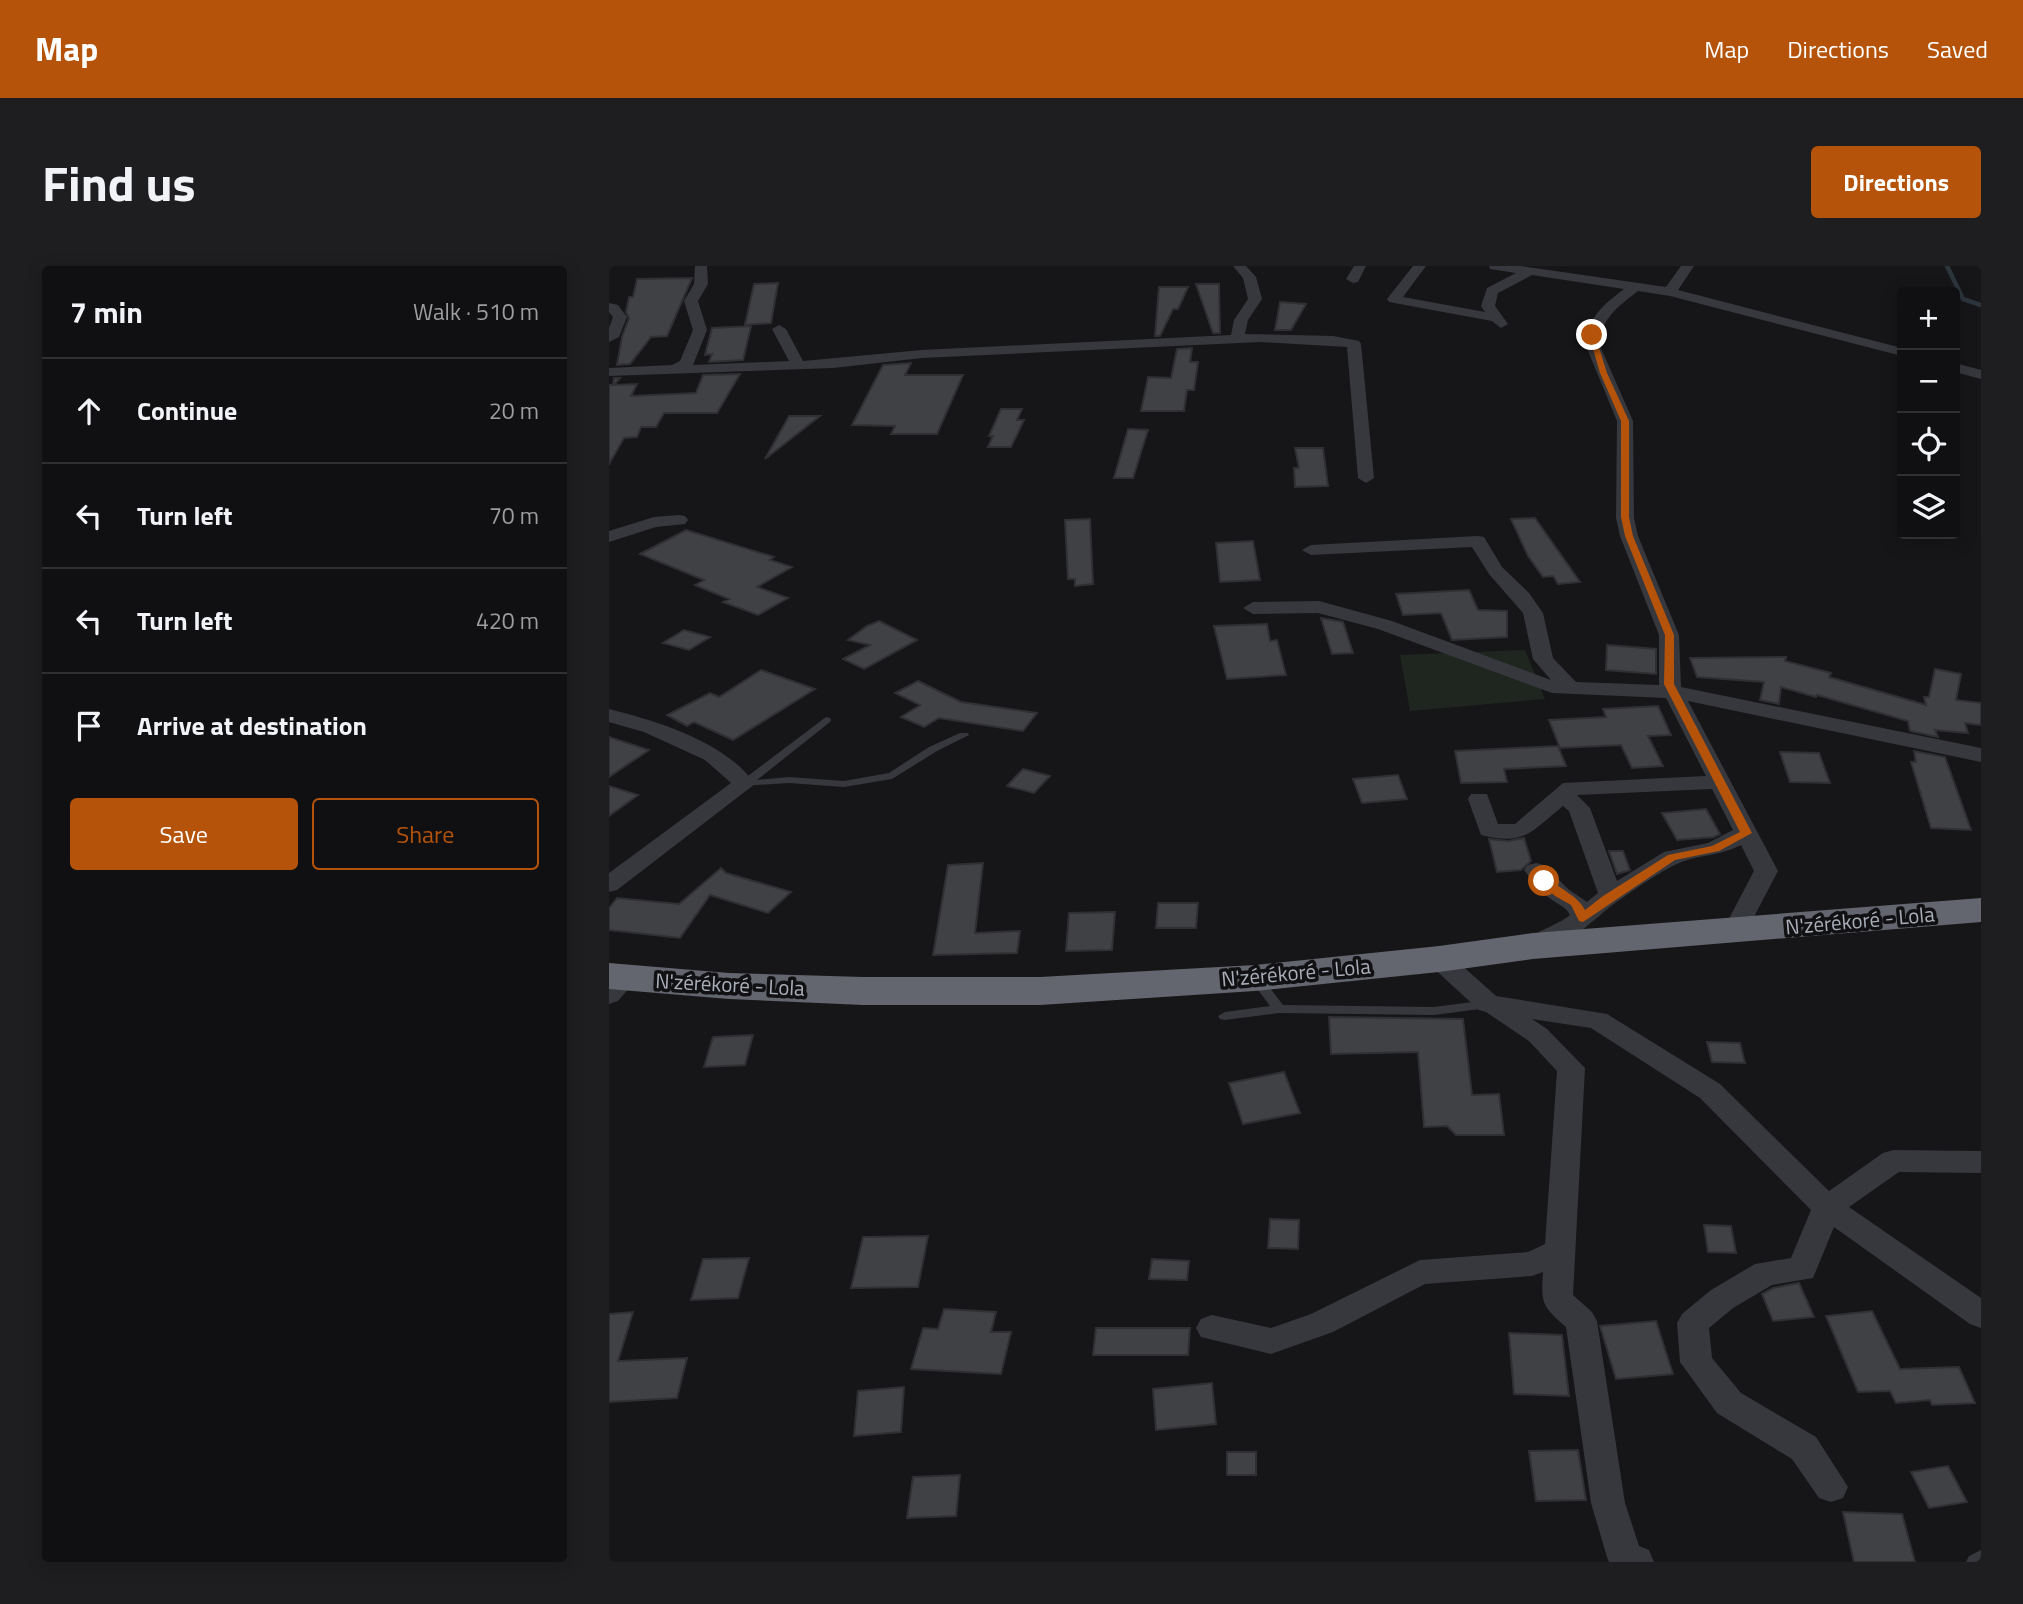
<!DOCTYPE html>
<html lang="en">
<head>
<meta charset="utf-8">
<style>
  body { margin:0; font-family:"Titillium Web",sans-serif; background:#1e1e20; color:#f1f3f6 }
  .controls { position:absolute; right:21px; top:21px; display:grid; overflow:hidden; border-radius:7px; box-shadow:0 4px 18px #0003 }
  .controls button { width:63px; height:63px; display:grid; place-items:center; padding:0; border:0; border-bottom:2px solid #303032; background:#101012; color:#f1f3f6; font:35px sans-serif }
  .stop { position:absolute; width:21px; height:21px; margin:-16px; border:5px solid #b45309; border-radius:50%; background:#fff }
  .stop.end { background:#b45309; border-color:#fff; box-shadow:0 2px 7px #0008 }
  .list { margin:0; padding:0; list-style:none }
  h2 { display:flex; justify-content:space-between; align-items:center; height:91px; margin:0; padding:0 28px; font-size:30px }
  h2 small { font-size:23px; font-weight:400; color:#9c9d9f }
  .list li { display:grid; grid-template-columns:46px 1fr auto; gap:21px; align-items:center; box-sizing:border-box; height:105px; padding:0 28px; border-top:2px solid #303032 }
  .list b { display:block; font-size:26px; white-space:nowrap }
  .list em { font-size:23px; font-style:normal; color:#9c9d9f }
  .actions { display:flex; gap:14px; padding:21px 28px }
  .actions a { flex:1; padding:16px 0; border:2px solid #b45309; border-radius:7px; text-align:center; font-size:24px; color:#b45309 }
  .actions .main { background:#b45309; color:#fff }
  .icon { flex:none; width:38px; height:38px; fill:none; stroke:currentColor; stroke-width:2; stroke-linecap:round; stroke-linejoin:round }
  .map { position:relative; flex:none; width:1372px; height:1296px; overflow:hidden; border-radius:7px }
  header { display:flex; align-items:center; gap:42px; box-sizing:border-box; height:98px; padding:0 35px; background:#b45309; color:#fff }
  header strong { font-size:33px }
  nav { display:flex; gap:38px; margin-inline-start:auto; font-size:24px }
  .intro { display:flex; align-items:center; justify-content:space-between; box-sizing:border-box; height:168px; padding:0 42px }
  h1 { margin:0; font-size:49px }
  .button { padding:18px 32px; border-radius:7px; background:#b45309; color:#fff; font-size:24px; font-weight:700 }
  main { display:flex; gap:42px; padding:0 42px }
  aside { flex:1; background:#101012; border-radius:7px; box-shadow:0 4px 18px #0003 }
  .map>svg:first-child { display:block }
  .green { fill:#1e261f }
  .lines { fill:none; stroke-linecap:round; stroke-linejoin:round }
  .stream { stroke:#2c353c; stroke-width:4.5 }
  .building { fill:#404145; stroke:#303034; stroke-width:2 }
  .lane { fill:#37383d; fill-rule:evenodd }
  .street { fill:#37383d; fill-rule:evenodd }
  .highway { fill:#63666e; fill-rule:evenodd }
  .route { fill:#b45309 }
  .labels { text-anchor:middle; stroke-width:7; stroke-linejoin:round; paint-order:stroke }
  .street-label { font-size:21px; fill:#a8adb8; stroke:#111113 }
</style>
</head>
<body>
<header>
<strong>Map</strong>
<nav><a>Map</a><a>Directions</a><a>Saved</a></nav>
</header>
<div class="intro"><h1>Find us</h1><a class="button">Directions</a></div>
<main>
<aside>
<h2>7 min<small>Walk · 510 m</small></h2>
<ul class="list">
<li><svg class="icon" aria-label="ahead" viewBox="0 0 24 24"><path d="M12 20V5M6 11l6-6 6 6"/></svg><div><b>Continue</b></div><em>20 m</em></li>
<li><svg class="icon" aria-label="left" viewBox="0 0 24 24"><path d="M17 20v-9H6M10 6l-5 5 5 5"/></svg><div><b>Turn left</b></div><em>70 m</em></li>
<li><svg class="icon" aria-label="left" viewBox="0 0 24 24"><path d="M17 20v-9H6M10 6l-5 5 5 5"/></svg><div><b>Turn left</b></div><em>420 m</em></li>
<li><svg class="icon" aria-label="arrive" viewBox="0 0 24 24"><path d="M6 21V4h12l-3 4 3 4H6"/></svg><div><b>Arrive at destination</b></div></li>
</ul>
<div class="actions"><a class="main">Save</a><a>Share</a></div>
</aside>
<div class="map">
<svg width="1372" height="1296" viewBox="0 0 1372 1296">
  <rect width="100%" height="100%" fill="#161618"/>
  <path class="green" d="M916,384L936,433L801,445L791,389Z"/>
  <g class="lines">
    <path class="stream" d="M1338,0L1354,33L1372,39"/>
  </g>
  <path class="building" d="M83,12L58,70L42,71L21,98L8,99L13,71L20,52L17,46L20,31H24L28,13Z
    M169,17L162,57L136,59L145,18Z
    M587,18H610L611,67H604Z
    M550,21H579L569,43H564L551,70H546Z
    M671,36L697,38L682,64H666Z
    M142,60L134,94L100,96L103,88L96,89L103,62Z
    M583,82L581,96H589L585,124H578L575,145H532L539,111L562,112L568,83Z
    M302,97L296,109H354L328,168H282L286,160L243,159L274,99Z
    M131,108L108,147H55L47,161H32L28,171L15,172L0,198V119H4L5,112H11L5,119L28,118L22,130L87,127L94,109Z
    M392,143H413L408,154H415L402,181H379L384,170H380Z
    M180,150H211L156,193Z
    M519,163L539,164L524,212H505Z
    M686,182H714L719,220L686,221L685,202H690Z
    M926,252L971,316L949,318L944,310L934,311L919,290L902,253Z
    M481,253L484,318L466,320V313H459L456,254Z
    M77,264L165,291L161,294L183,301L148,321L179,332L149,349L114,336L120,333L86,319L95,314L31,288Z
    M644,275L651,314L611,316L607,277Z
    M860,324L869,344L898,345V371L843,374L832,347L794,349L787,328Z
    M712,352L734,356L744,387L723,388Z
    M270,355L308,374L255,403L234,393L261,379L239,374L258,360Z
    M658,358L661,375L668,374L677,409L618,413L605,360Z
    M75,364L101,371L80,384L54,377Z
    M998,379L1047,383V408L997,404Z
    M1177,391L1176,395L1222,407L1220,411L1317,439L1315,431H1320L1326,403L1352,408L1347,434L1372,437V459L1356,457L1359,467L1326,464L1329,471L1301,465L1299,455L1208,429L1207,431L1172,421L1170,438L1151,434L1155,416L1088,411L1081,392Z
    M152,404L206,423L124,474L85,456L78,460L58,449L101,427L110,431Z
    M309,415L352,436L428,447L414,465L330,452L315,461L292,451L311,439L286,427Z
    M1049,440L1062,469L1039,470L1054,500L1023,502L1012,479L951,482L940,454L997,451L994,443Z
    M0,471L40,484L0,511Z
    M949,480L957,500L895,503L898,516L852,517L846,485Z
    M1305,485L1336,491L1362,564L1322,562L1302,496H1307Z
    M1171,486L1210,487L1221,517L1181,516Z
    M414,503L441,510L425,527L398,520Z
    M789,509L798,533L753,537L744,513Z
    M0,520L29,529L0,550Z
    M1097,543L1111,568L1105,571L1068,574L1053,547Z
    M915,572L922,595L912,604L888,606L880,573L899,575Z
    M1000,585H1014L1021,604L1008,608Z
    M374,597L366,667L411,665L408,687L324,689L339,599Z
    M112,602L117,607L182,626L159,647L101,629L71,672L0,664V642L8,632L70,638Z
    M549,637H589L587,662H547Z
    M506,646L503,684L457,685L460,647Z
    M720,751L854,753L863,829L890,828L895,869H847L838,860L815,861L809,786L722,788Z
    M144,769L136,799L95,801L104,771Z
    M1098,776L1131,777L1136,797L1103,796Z
    M675,806L691,847L634,858L620,817Z
    M661,953L690,954L689,983L659,982Z
    M1095,959L1122,960L1127,987L1099,986Z
    M319,970L309,1021L242,1022L254,971Z
    M140,992L129,1032L82,1034L94,993Z
    M543,993L580,995L578,1014L540,1013Z
    M1190,1017L1205,1051L1164,1055L1153,1028L1164,1022Z
    M335,1043L387,1046L382,1066H402L392,1108L302,1103L314,1062L329,1063Z
    M1263,1045L1291,1103L1350,1101L1366,1137L1323,1139L1321,1134L1287,1137L1281,1125L1249,1126L1217,1050Z
    M24,1046L9,1095L78,1092L68,1132L0,1136V1048Z
    M1047,1055L1064,1108L1007,1113L991,1060Z
    M487,1062H581L579,1089H484Z
    M900,1067L953,1069L960,1130L905,1128Z
    M603,1117L607,1158L547,1164L544,1123Z
    M295,1121L292,1166L245,1170L249,1125Z
    M969,1184L977,1234L927,1235L920,1185Z
    M618,1186H647V1209H618Z
    M1339,1200L1358,1236L1320,1242L1302,1206Z
    M351,1209L347,1250L298,1252L304,1211Z
    M1234,1246L1293,1248L1306,1296H1245Z"/>
  <g class="lines">
    <path class="lane" d="M217,451L221,452L222,454L221,456L148,514L180,511L235,515L280,507L320,481L351,467H359L360,469L328,485L283,513L235,521L180,517L131,520L129,518L131,516Z
      M646,708L651,709L674,739L825,741L879,734L886,738L879,742L825,749L670,747L616,754L611,753L609,750L616,746L661,740L640,712Z
      M1372,1284V1296H1357L1360,1290Z"/>
    <path class="street" d="M86,0H98L99,18L89,35L98,64L84,99L180,95L163,63L170,59L177,63L194,95L313,84L622,69L625,54L639,33L634,12L624,0H637L647,11L653,33L639,54L636,68L724,70L750,75L752,78L765,212L757,217L749,212L738,81L651,76L313,92L224,102L0,110V102L63,99L71,95L84,64L75,35L85,18Z
      M745,0H757L749,16L744,17L737,13Z
      M804,0H817L794,31L876,46L872,40L878,22L907,7L881,3L880,0H912L1057,21L1072,0H1085L1069,24L1293,82V90L1061,30L1029,25C1009,41 991,52 991,80L1024,155L1025,252L1029,270L1070,369L1072,421L1372,482V496L1079,435L1169,605L1137,666L1134,672L1125,674L1116,672L1113,666L1145,605L1132,579C1109,591 1091,588 1070,597C1051,605 1024,625 1006,637C984,653 950,692 919,684L915,678C924,665 948,660 961,649C956,639 947,638 939,631C931,623 922,614 915,604L919,599L927,597L935,599L959,623L978,636L989,627L960,545L954,540C923,565 916,580 872,569L859,533L862,528H878L889,558H906L954,517L1097,510L1057,432L943,427L769,363L709,347L644,348L634,342L644,336L710,335L783,355L942,414L924,393L914,347L880,308L863,281L702,289L693,284L702,279L869,270L875,271L893,301L920,327L934,347L944,392L967,416L1050,419V369L1011,270L1007,252L1008,155L977,80C977,53 994,39 1015,23L923,9L889,27L886,40L899,58L892,62L883,55L780,36L778,33ZM1103,523L1124,564L1099,577L1055,586L1008,615L981,542L968,529Z
      M0,37L9,39L18,51L10,71L0,76V62L4,51L0,46Z
      M1346,97L1372,104V113L1346,106Z
      M70,249L76,250L79,254L76,258L47,261L0,276V265L45,251Z
      M0,443C48,455 117,476 146,518L8,624L0,626V607L122,517L96,494L35,466L0,456Z
      M830,685L839,687L887,730L998,748L1111,818L1220,925L1274,887L1284,884L1372,885V907L1290,906L1240,941L1372,1032V1062L1361,1058L1225,961L1204,1012L1163,1019L1124,1042L1100,1062L1103,1092L1132,1127L1207,1171L1239,1221L1234,1232L1222,1236L1210,1232L1183,1193L1108,1147L1071,1096L1068,1057L1073,1048L1102,1024L1146,998L1182,992L1202,944L1091,832L982,762L923,753L938,763L976,802L964,1029L983,1046L988,1055L1016,1237L1030,1280L1040,1284L1045,1296H1000L998,1291L982,1237L957,1061C933,1040 932,1038 934,1006L923,1010L816,1018L724,1066L662,1088L592,1071L587,1062L592,1053L603,1049L662,1062L702,1048L811,994L919,986L936,978L948,805L920,775L877,746L870,744L821,699L817,693L821,687Z
      M15,705L24,707L28,713L9,735L0,738V713L6,707Z"/>
    <path class="highway" d="M1372,632V656L924,693L830,706L646,725L431,739H254L120,733L0,723V697L120,707L254,711H431L646,699L830,680L924,667Z"/>
  </g>
  <path class="route" d="M983,67L986,69L998,107L1020,155V251L1024,270L1065,369V418L1143,567L1110,585L1066,594L974,656L970,655L962,639L946,630L931,617V612H939C951,623 969,630 976,644L994,630L1059,589L1103,580L1131,566L1055,418L1056,369L1016,270L1012,251V155L991,107L980,69Z"/>
  <g class="labels">
    <g class="street-label">
      <text transform="translate(1251 655) rotate(-5)" y="7">N'zérékoré - Lola</text>
      <text transform="translate(687 707) rotate(-5)" y="7">N'zérékoré - Lola</text>
      <text transform="translate(121 719) rotate(3)" y="7">N'zérékoré - Lola</text>
    </g>
  </g>
</svg>
<div class="controls">
<button>+</button>
<button>−</button>
<button><svg class="icon" aria-label="locate" viewBox="0 0 24 24"><circle cx="12" cy="12" r="6"/><path d="M12 2v4M12 18v4M2 12h4M18 12h4"/></svg></button>
<button><svg class="icon" aria-label="layers" viewBox="0 0 24 24"><path d="M12 4l9 5-9 5-9-5zM3 14l9 5 9-5"/></svg></button>
</div>
<div class="stop" style="left:935px;top:615px"></div>
<div class="stop end" style="left:983px;top:69px"></div>
</div>
</main>
</body>
</html>
